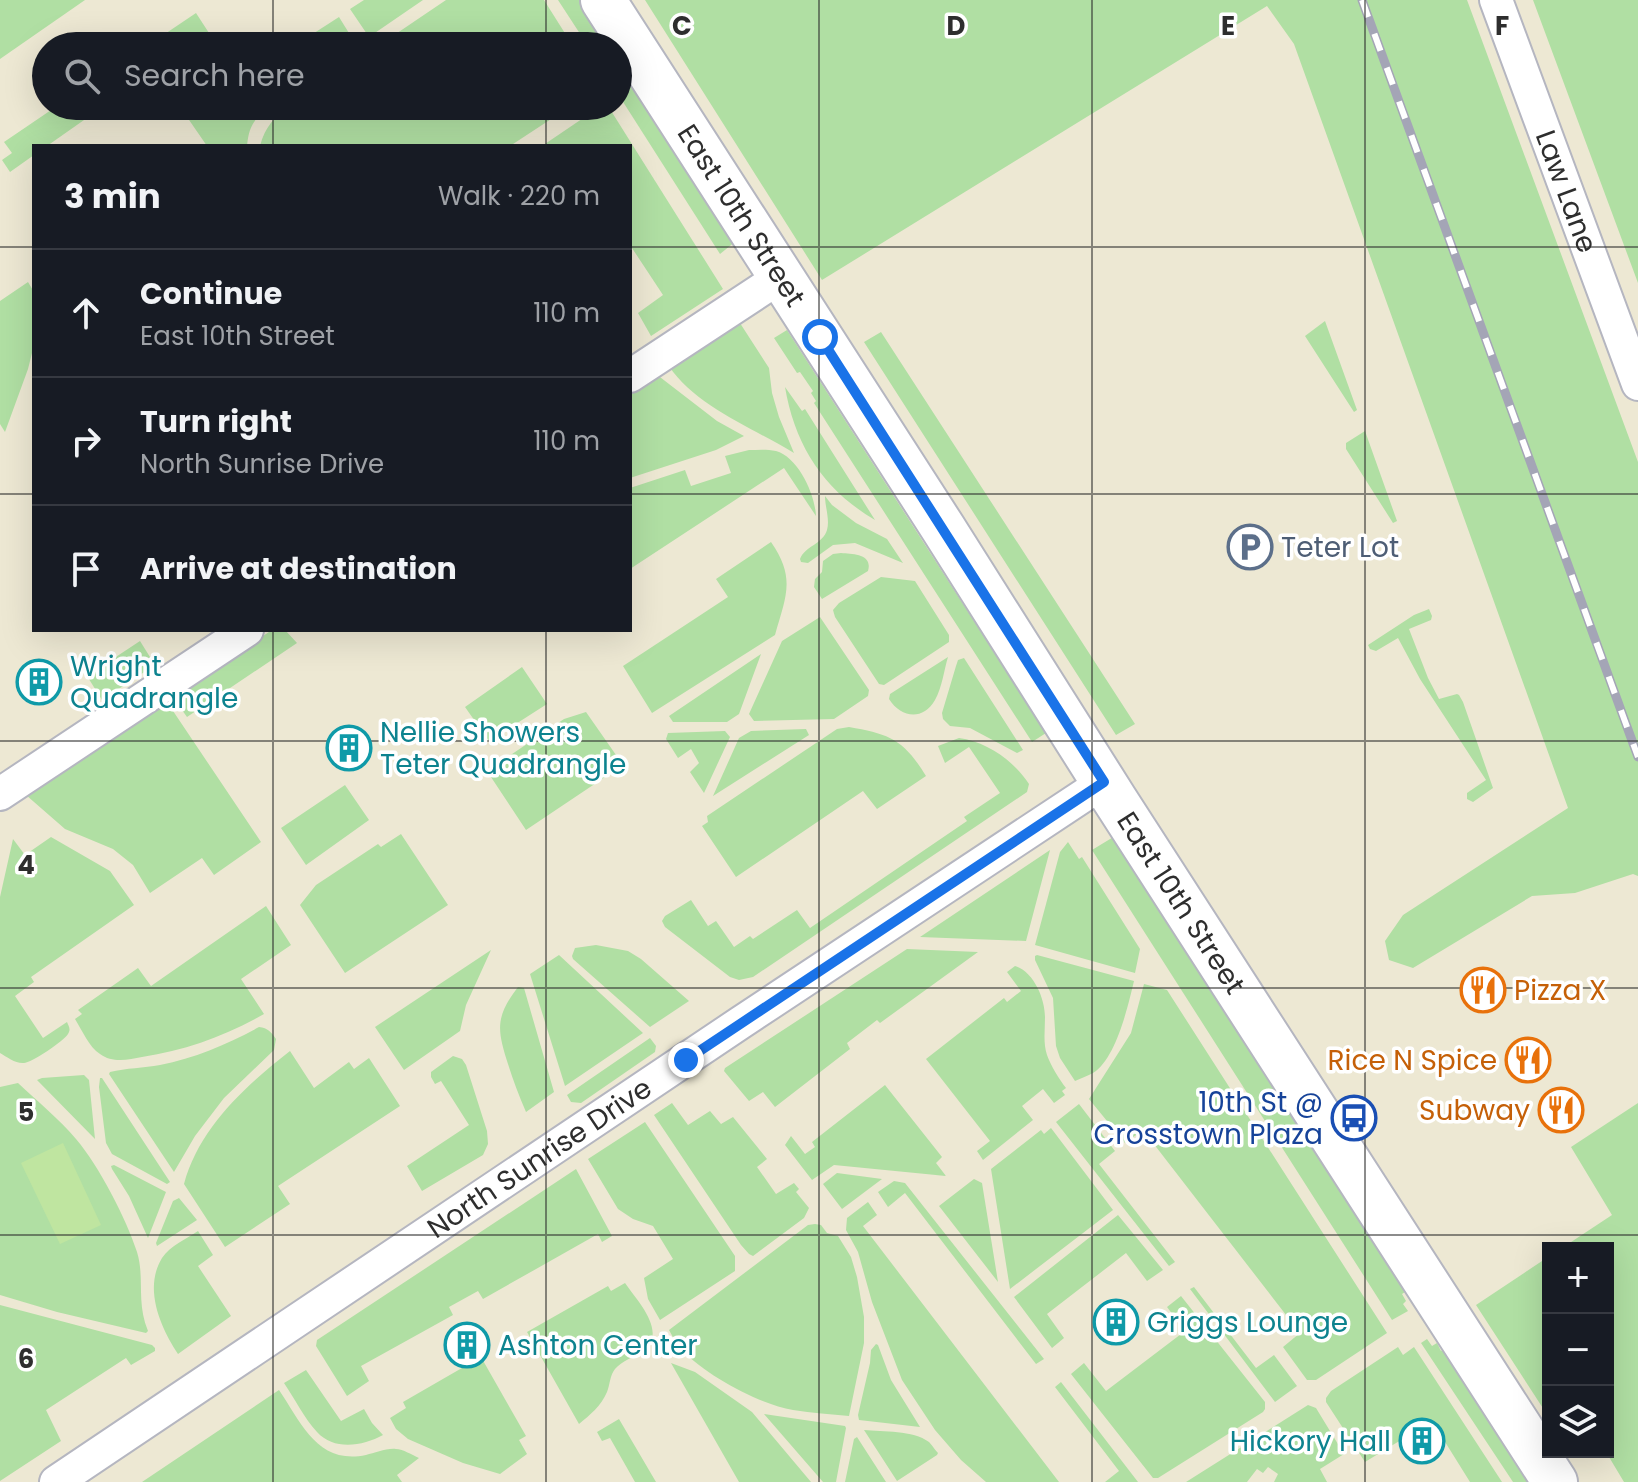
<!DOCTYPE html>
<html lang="en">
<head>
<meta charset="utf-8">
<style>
  body { margin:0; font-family:Poppins,sans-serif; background:#20242c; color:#f1f3f6 }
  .controls { position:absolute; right:24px; bottom:24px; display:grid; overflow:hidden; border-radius:0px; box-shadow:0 8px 32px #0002 }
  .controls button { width:72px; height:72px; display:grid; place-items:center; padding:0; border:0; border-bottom:2px solid #363941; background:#171b24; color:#f1f3f6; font:40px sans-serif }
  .stop { position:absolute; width:24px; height:24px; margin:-18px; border:6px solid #1a73e8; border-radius:50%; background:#fff }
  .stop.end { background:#1a73e8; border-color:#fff; box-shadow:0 2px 8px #0008 }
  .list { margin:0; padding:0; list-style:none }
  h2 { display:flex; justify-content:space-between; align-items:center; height:104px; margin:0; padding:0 32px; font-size:34px }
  h2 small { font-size:26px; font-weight:400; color:#9ea1a6 }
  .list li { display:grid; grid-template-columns:52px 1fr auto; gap:24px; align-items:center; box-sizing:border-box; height:128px; padding:0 32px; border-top:2px solid #363941 }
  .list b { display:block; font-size:30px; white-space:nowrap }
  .list p { margin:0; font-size:26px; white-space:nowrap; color:#9ea1a6 }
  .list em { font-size:26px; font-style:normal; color:#9ea1a6 }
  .icon { flex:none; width:44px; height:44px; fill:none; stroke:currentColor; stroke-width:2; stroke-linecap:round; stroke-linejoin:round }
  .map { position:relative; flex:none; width:1638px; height:1482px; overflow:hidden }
  .search { position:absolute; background:#171b24; box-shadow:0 8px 32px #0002; left:32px; top:32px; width:600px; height:88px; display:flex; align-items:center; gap:20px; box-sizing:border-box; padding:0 28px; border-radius:44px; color:#9ea1a6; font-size:30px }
  .panel { position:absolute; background:#171b24; box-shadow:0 8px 32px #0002; left:32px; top:144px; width:600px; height:488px; border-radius:0px }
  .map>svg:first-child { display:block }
  .education { fill:#ede8d3; fill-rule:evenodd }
  .green { fill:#b0dfa3 }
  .pitch { fill:#bfe5a0 }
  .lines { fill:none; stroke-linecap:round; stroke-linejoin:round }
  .street-casing { stroke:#b5b6c0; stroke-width:36 }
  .secondary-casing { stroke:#b5b6c0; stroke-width:48 }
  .street { stroke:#fff; stroke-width:32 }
  .secondary { stroke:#fff; stroke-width:44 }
  .rail-casing { stroke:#a4a5b6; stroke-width:9 }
  .rail { stroke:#fff; stroke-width:6; stroke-dasharray:18; stroke-linecap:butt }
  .route { stroke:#1a73e8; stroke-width:10 }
  .grid { fill:none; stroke:#2e2e2e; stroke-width:2; stroke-opacity:0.55 }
  .labels { text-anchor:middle; stroke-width:7; stroke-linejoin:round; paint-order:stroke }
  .street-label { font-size:28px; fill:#2e2e2e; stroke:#fff }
  .service-label { font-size:28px; fill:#4e5e75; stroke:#fff; text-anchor:start }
  .culture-label { font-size:28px; fill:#0d838f; stroke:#fff; text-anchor:start }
  .food-label { font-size:28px; fill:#c56008; stroke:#fff; text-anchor:end }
  .transit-label { font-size:28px; fill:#164399; stroke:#fff; text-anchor:end }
  .grid-label { font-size:26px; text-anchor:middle; font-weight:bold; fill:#2e2e2e; stroke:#fff; stroke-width:7; stroke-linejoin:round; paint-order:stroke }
</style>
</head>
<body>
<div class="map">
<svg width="1638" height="1482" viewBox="0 0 1638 1482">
  <rect width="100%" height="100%" fill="#eeeae2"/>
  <path class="education" d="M0,0H1638V1482H0ZM46,46H618V106H46ZM34,146H630V630H34ZM1548,1248H1608V1452H1548Z"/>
  <path class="green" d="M0,0H85L0,59Z
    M364,0H423L369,37L350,9Z
    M446,0H544L573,46H378Z
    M558,0H580L610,46H588Z
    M645,0H1467L1638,462V876L1633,874L1575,893L1532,896L1413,968L1389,960L1385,941L1403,915L1568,808L1294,44L1267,6L822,280Z
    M1533,0H1638V283Z
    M196,13L209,33L190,46H147Z
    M339,17L357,46H294Z
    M618,59L736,241L720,254L618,94Z
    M57,106H104L47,146H34V155L10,172L2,160L12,153L4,142Z
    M203,106H271C254,119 249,125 247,146H207L187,117Z
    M290,106H571L510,146H260C265,127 274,117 290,106Z
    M601,106H608L723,289L651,336L638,313L663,295L630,245V146H542Z
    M28,282L34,292V345L28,369L5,432L0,424V301Z
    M738,320L769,368L772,393L779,417L794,453C755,429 695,406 669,366Z
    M1325,321L1357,410L1354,412L1305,336Z
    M787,330L1046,733L1032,742L814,403L816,401L811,393L813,391L800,372L797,373L774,338Z
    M881,332L1135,724L1116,735L864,342Z
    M656,374L717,421L744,436L716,450L630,478V392Z
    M785,387L802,411L805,409L875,520C824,490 795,446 785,387Z
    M1365,431L1397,521L1393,523L1346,449V443Z
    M749,450C757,450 767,449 776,451C798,457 815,494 816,516L784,468L630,569V488L685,470L691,486L731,473L725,456Z
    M825,496L832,505L856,523L887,539L903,563L855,543L833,545L808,563L801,562L800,559C805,546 823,544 827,530C830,519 825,507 825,496Z
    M771,542C796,578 786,596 775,635L652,713L623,666L728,597L716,579Z
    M841,553C853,554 873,554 868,571L822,599L814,587L815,579L822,572L823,561L833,554Z
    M881,577L915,581L949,635V642L884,685L879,684L835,617L833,610L839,603Z
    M1429,609L1432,616L1431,620L1409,629L1428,678L1439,699L1457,694L1459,695L1463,702L1493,788L1473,802L1467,799V793L1486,780L1420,679L1398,638L1376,651L1370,649L1368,645L1414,615Z
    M820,617L869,690L868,696L834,719L754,721L749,714L782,641Z
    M272,630L286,631L297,643L187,717L172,696Z
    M140,641L155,665L102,700L87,676Z
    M761,654L739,714L727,722H673L669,716Z
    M948,657C944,670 942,688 935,700C923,721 901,718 889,699L890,694Z
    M964,658L1023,750L1017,753L970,728L950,726L943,719L942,713L956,666L958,660Z
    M522,667L547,704L489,741L465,707Z
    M167,702L261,842L214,875L202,858L150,893L133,865L113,849L65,829L26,795Z
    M586,712L623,765L526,830L487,771L564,719Z
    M849,727C890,734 904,740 926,776L877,809L863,791L736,877L702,826L708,822L707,816L837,729Z
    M806,729L809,735L713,796L739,738L751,731Z
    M725,731L730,737L704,793L690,772L699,763L691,749L678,758L666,739L668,733Z
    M959,738C987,742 1013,760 1029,784L1027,792L753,977L739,980L730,977L665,927L662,921L665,916L691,900L708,926L716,921L734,947L750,936L753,939L797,910L810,928L967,821L964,817L1000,793L969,747L945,763L938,746Z
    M345,785L369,820L306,865L281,828Z
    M401,834L448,905L345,973L300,905L316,885L378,844L381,847Z
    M1115,836L1405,1292L1402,1294L1406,1301L1403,1304L1408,1311L1392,1320L1092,850Z
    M51,837L110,871L134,905L31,977L34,982L15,996L43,1038L67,1022C69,1027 71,1029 68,1034C64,1041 31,1063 24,1063C16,1064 7,1057 0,1053V897L13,839L25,855Z
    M1068,842L1079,859L1082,857L1140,949L1135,973L1035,945L1060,852Z
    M1050,850L1026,941L920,937Z
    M266,906L291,945L241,979L264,1014C225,1036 186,1050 142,1057C128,1060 112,1063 100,1054C89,1047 82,1030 75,1019L82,1014L78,1010L138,968L151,986Z
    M596,945L628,951L641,959L689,1001L650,1027L573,959L572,956L575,948Z
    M907,949L978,952L880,1023L877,1020L847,1043L850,1049L775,1107L763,1092L749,1101L724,1071L725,1068Z
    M491,950L466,1005L460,1031L404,1070L375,1027Z
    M559,955L643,1033L565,1086L530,974Z
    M1037,955L1134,981C1128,1006 1116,1059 1093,1073C1088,1076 1081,1078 1075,1081L1060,1058L1056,1046L1053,998L1035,960V956Z
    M1015,966C1034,972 1045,999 1045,1017C1045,1030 1043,1043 1047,1055C1051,1066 1059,1079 1066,1088L1062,1091L1065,1095L1054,1103L1043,1089L1022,1106L1033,1120L983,1160L977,1151L990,1141L926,1059L1004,998L1007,1002L1021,991L1007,972Z
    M1144,984L1167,990L1387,1333L1316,1380H1307L1283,1347L1300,1333L1143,1130L1125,1143L1089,1099L1131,1033Z
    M518,987L524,988L554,1092L526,1112C519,1096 513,1080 508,1064C497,1030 495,1017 518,987Z
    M259,1027C268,1028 271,1032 276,1039L274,1050L224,1098L195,1136L174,1172L109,1074L110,1072C126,1068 144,1068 160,1065C195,1058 228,1044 259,1027Z
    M650,1038L656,1046L655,1052L581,1103L571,1102L567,1095Z
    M290,1051L314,1088L349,1062L354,1069L369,1058L400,1106L278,1186L290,1204L225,1247L184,1184C199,1128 245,1086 290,1051Z
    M453,1056L462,1059L466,1065L487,1131L488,1144L483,1155L422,1191L407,1166L469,1125L441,1081L435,1084L431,1077V1072Z
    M84,1075L89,1080L95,1139L37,1080L42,1078Z
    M100,1078H102L170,1182L167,1184L112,1154L106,1143L99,1087Z
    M18,1083C37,1101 59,1119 76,1139C99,1166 126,1218 137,1252C145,1278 136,1302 148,1331L146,1333L57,1312L0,1295V1087Z
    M885,1085L942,1157L936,1163L946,1176L834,1165L812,1180L785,1145L791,1136L805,1154L815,1147L812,1142Z
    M672,1103L688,1125L710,1111L721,1124L733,1117L767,1159L757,1167L776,1194L794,1183L799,1189L796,1192L809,1208L804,1218L753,1256L749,1254L741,1245L654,1115Z
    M1638,1103V1482H1624L1606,1452H1608V1248H1562L1612,1215L1571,1147Z
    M1079,1104L1115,1151L1099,1164L1175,1262L1169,1266L1056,1122Z
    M645,1122L735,1256V1271L660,1320L648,1299L644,1278L673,1259L653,1226L633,1219L618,1209L588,1159Z
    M1051,1128L1113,1210L1010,1289L991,1169L1041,1130L1044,1134Z
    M114,1165L166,1192L148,1238L129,1196L112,1169L111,1166Z
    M576,1169L612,1236L602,1242L598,1234L483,1299L478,1291L449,1307L453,1315L361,1366L369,1381L347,1396L316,1346L317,1340Z
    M837,1173L882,1179L842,1209L823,1184Z
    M974,1179L982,1183L998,1282L939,1206Z
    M894,1181L905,1183L1044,1359L1036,1364L905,1193L888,1207L878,1192Z
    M179,1198L197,1220L157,1246L156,1243L173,1201Z
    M868,1202L877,1215L863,1226L1059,1482H986L961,1460L935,1430L902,1380L872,1302L858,1252L846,1230L847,1218Z
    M1118,1215L1163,1270L1147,1281L1126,1253L1047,1314L1064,1338L1052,1348L1014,1297Z
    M815,1224L821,1225L827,1233L838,1236L851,1257L857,1277L864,1317V1343L849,1416C831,1414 812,1413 793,1410C759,1404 707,1376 683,1351C677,1346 673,1337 669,1330L808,1225Z
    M198,1231L213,1255L198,1266L231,1316L178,1354C161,1328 143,1289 162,1258C170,1246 186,1239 198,1231Z
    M1548,1257V1416L1476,1305Z
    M625,1283C638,1302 669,1333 642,1352C633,1357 622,1361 615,1369C610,1375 610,1384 607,1392C601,1406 590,1415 579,1424L527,1332L608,1286L611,1291Z
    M1194,1287L1256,1368L1274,1355L1297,1386L1275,1402L1190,1289Z
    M1181,1296L1265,1402V1409L1263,1412L1158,1478H1153L1071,1374L1084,1363L1106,1391L1185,1331L1167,1307Z
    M0,1305L152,1345L155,1348V1351L131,1365L126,1358L46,1410L61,1441L0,1481Z
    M1427,1339L1432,1346L1437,1343L1441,1351L1444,1349L1529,1482H1513L1421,1343Z
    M876,1344L878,1345L891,1380L920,1427L859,1420L858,1415L870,1363L871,1350Z
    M1398,1347L1403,1355L1414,1347L1502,1482H1470L1432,1421L1365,1462L1326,1402V1398L1331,1391Z
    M481,1357L526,1436L519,1440L527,1454L500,1474L463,1463L408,1439L396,1429L390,1418L406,1408L403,1402Z
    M671,1363L695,1372L752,1412L811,1482H739Z
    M306,1370L341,1421L364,1409L372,1423L383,1435C363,1446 334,1451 317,1432C304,1418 295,1399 284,1383Z
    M1061,1382L1138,1482H1105L1119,1471L1055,1387Z
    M279,1390C302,1424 318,1465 366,1455C375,1453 386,1448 396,1449C403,1449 412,1455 419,1458L397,1475L402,1482H142Z
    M1308,1405L1316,1408L1344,1454L1320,1469L1327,1482H1274L1278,1474L1268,1467L1263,1473L1257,1469L1247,1482H1186Z
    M764,1414L845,1426L846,1428L836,1482H823Z
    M619,1419L656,1482H635L610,1438L602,1441L597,1432Z
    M864,1430C883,1432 913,1430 929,1442C931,1444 936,1451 938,1453L937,1455L897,1481Z
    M857,1437L886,1482H845L854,1439Z"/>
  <path class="pitch" d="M63,1143L101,1225L60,1244L21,1163Z"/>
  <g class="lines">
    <g class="street-casing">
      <g id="street">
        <path id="s1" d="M1496,0L1638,384"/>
        <path d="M630,376L782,276"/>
        <path d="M0,794L247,630"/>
        <path id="s2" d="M56,1482L740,1023L1104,782"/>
      </g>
    </g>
    <g class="secondary-casing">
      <g id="secondary">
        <path id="s3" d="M603,0L943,528L1115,800L1555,1482"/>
      </g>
    </g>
    <use href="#street" class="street"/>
    <use href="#secondary" class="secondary"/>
    <g class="rail-casing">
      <path id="rail" d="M1362,0L1638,757"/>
    </g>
    <use href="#rail" class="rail"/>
  </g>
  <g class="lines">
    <path class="route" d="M686,1060L1104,782L820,337"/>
  </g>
  <path class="grid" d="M273,0V46M546,0V46M819,0V1482M1092,0V1482M1365,0V1482M273,106V146M546,106V146M0,247H34M630,247H1638M0,494H34M630,494H1638M273,630V1482M546,630V1482M0,741H1638M0,988H1638M0,1235H1638"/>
  <defs>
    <g id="parking-ring" transform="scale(2.3)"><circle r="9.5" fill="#fff" stroke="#5c6f8a" stroke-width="1.5"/><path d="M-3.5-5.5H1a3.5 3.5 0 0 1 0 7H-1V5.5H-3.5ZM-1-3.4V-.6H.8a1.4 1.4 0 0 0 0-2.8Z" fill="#5c6f8a"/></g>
    <g id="building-ring" transform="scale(2.3)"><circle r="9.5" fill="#fff" stroke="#0f9aa8" stroke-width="1.5"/><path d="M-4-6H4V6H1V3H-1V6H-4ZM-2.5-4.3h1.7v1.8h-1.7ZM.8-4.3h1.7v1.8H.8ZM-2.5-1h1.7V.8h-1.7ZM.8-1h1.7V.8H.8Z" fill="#0f9aa8"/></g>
    <g id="restaurant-ring" transform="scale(2.3)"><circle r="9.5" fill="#fff" stroke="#e8710a" stroke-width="1.5"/><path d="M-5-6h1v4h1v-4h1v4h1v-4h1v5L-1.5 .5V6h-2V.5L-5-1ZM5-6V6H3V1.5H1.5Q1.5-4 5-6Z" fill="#e8710a"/></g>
    <g id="bus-ring" transform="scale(2.3)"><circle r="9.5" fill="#fff" stroke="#1a4fb4" stroke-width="1.5"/><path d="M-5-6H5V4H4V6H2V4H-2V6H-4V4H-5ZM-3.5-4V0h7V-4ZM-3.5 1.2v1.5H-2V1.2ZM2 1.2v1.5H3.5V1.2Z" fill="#1a4fb4"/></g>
  </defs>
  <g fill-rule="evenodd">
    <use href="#parking-ring" x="1250" y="547"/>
    <use href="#building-ring" x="39" y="682"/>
    <use href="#building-ring" x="349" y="748"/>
    <use href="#restaurant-ring" x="1483" y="990"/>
    <use href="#restaurant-ring" x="1528" y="1060"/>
    <use href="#restaurant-ring" x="1561" y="1110"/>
    <use href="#bus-ring" x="1354" y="1118"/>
    <use href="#building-ring" x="1116" y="1322"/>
    <use href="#building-ring" x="467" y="1345"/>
    <use href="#building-ring" x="1422" y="1441"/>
  </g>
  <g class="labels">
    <g class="street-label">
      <text dy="10" stroke="none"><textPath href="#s1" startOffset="204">Law Lane</textPath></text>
      <text dy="10" stroke="none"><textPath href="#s3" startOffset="256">East 10th Street</textPath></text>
      <text dy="10" stroke="none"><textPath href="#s3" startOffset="1072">East 10th Street</textPath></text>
      <text dy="10" stroke="none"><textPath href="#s2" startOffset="582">North Sunrise Drive</textPath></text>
    </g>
    <g class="service-label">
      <text x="1281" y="557">Teter Lot</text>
    </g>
    <g class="culture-label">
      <text x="70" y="676">Wright<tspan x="70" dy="32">Quadrangle</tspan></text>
      <text x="380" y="742">Nellie Showers<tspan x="380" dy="32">Teter Quadrangle</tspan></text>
      <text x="1147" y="1332">Griggs Lounge</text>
      <text x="498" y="1355">Ashton Center</text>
      <text x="1391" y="1451" text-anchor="end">Hickory Hall</text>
    </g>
    <g class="food-label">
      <text x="1514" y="1000" text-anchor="start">Pizza X</text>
      <text x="1497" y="1070">Rice N Spice</text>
      <text x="1530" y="1120">Subway</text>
    </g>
    <g class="transit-label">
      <text x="1323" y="1112">10th St @<tspan x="1323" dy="32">Crosstown Plaza</tspan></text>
    </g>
  </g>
  <g class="grid-label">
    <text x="682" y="35">C</text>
    <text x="956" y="35">D</text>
    <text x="1228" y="35">E</text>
    <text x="1502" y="35">F</text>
    <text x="26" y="874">4</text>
    <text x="26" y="1121">5</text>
    <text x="26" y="1368">6</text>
  </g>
</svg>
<div class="controls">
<button>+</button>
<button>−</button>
<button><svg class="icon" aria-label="layers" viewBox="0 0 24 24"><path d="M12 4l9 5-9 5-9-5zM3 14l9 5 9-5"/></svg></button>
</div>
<div class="stop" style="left:820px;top:337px"></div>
<div class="stop end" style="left:686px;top:1060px"></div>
<div class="search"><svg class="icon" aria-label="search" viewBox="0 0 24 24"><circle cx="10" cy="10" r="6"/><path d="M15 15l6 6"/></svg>Search here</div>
<section class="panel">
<h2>3 min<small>Walk · 220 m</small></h2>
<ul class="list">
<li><svg class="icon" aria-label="ahead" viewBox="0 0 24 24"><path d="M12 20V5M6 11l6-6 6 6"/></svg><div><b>Continue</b><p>East 10th Street</p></div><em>110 m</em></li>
<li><svg class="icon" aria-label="right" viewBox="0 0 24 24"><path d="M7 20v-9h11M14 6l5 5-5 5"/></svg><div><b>Turn right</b><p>North Sunrise Drive</p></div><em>110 m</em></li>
<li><svg class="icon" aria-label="arrive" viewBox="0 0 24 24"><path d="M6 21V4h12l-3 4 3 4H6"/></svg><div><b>Arrive at destination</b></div></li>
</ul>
</section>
</div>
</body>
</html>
